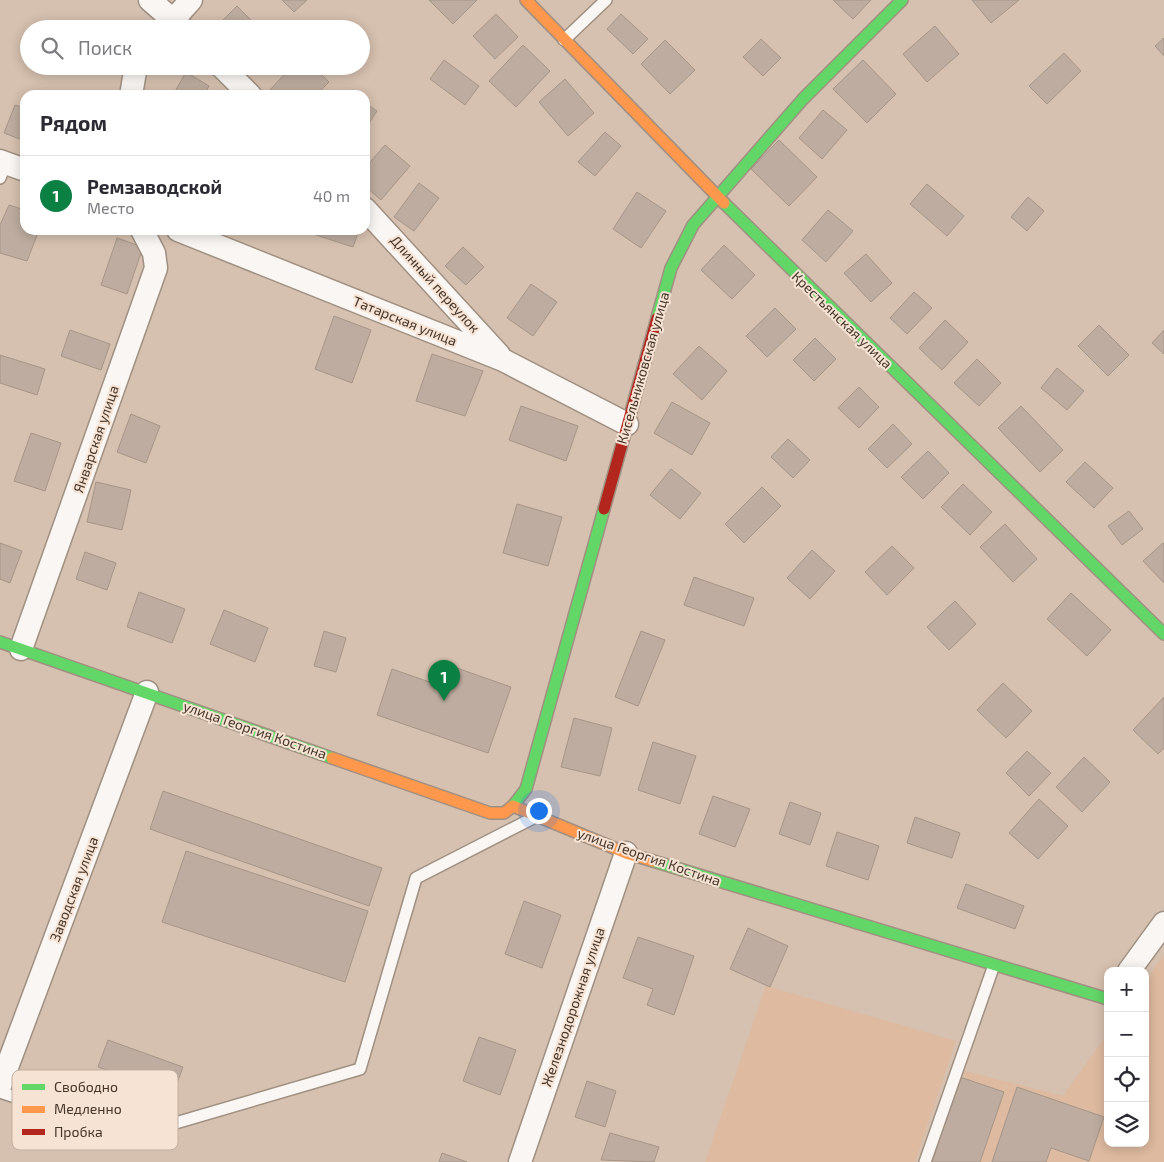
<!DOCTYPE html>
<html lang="ru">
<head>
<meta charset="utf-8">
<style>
  body { margin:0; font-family:"Exo 2",sans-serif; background:#f7f7f7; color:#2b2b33 }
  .controls { position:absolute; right:15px; bottom:15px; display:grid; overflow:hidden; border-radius:10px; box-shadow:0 2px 12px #0003 }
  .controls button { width:45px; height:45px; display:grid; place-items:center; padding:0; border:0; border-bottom:1px solid #e1e1e2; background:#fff; color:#2b2b33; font:25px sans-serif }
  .you { position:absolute; left:538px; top:810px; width:18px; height:18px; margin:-12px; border:4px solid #fff; border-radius:50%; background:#1a73e8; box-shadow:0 0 0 8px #1a73e833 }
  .badge { display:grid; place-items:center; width:32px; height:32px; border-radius:50%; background:#0b8043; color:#fff; font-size:16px; font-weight:700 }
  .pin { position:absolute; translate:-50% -41px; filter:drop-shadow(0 1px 2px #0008) }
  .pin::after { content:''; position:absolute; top:26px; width:18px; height:15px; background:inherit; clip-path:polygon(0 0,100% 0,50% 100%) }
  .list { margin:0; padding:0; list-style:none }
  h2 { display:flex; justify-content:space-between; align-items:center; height:65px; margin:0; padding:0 20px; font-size:21px }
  h2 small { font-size:16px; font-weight:400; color:#7c7c81 }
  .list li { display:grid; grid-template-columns:32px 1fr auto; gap:15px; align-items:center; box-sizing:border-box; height:80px; padding:0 20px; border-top:1px solid #e1e1e2 }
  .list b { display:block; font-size:19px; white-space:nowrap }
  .list p { margin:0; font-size:16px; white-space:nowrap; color:#7c7c81 }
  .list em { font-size:16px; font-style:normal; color:#7c7c81 }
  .icon { flex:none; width:28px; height:28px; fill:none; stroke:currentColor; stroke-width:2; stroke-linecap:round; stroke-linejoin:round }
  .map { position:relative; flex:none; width:1164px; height:1162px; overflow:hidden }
  .search { position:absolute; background:#fff; box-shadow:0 2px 12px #0003; left:20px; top:20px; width:350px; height:55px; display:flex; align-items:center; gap:12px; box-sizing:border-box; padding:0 18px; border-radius:28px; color:#7c7c81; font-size:19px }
  .panel { position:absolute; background:#fff; box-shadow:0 2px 12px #0003; left:20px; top:90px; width:350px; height:145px; border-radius:15px }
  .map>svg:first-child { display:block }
  .built { fill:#ddbaa0 }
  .building { fill:#bdac9f; stroke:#a69688 }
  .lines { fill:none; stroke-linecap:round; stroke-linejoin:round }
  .lane-casing { stroke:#a09082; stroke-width:14 }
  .street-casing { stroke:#a09082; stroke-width:25 }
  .fast-casing { stroke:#a09082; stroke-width:14 }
  .slow-casing { stroke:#a09082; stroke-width:14 }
  .jam-casing { stroke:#a09082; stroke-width:14 }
  .lane { stroke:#f9f6f3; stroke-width:11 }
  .street { stroke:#f9f6f3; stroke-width:22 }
  .fast { stroke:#63d668; stroke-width:11 }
  .slow { stroke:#ff974d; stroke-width:11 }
  .jam { stroke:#b3261e; stroke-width:11 }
  .labels { text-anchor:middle; stroke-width:4; stroke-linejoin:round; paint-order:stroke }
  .street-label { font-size:14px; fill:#443529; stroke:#f7e3d4 }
  .key { fill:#f7e3d4; stroke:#c1afa1; stroke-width:1 }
  .key-label { font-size:14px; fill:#443529 }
</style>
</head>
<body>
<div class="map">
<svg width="1164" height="1162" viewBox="0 0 1164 1162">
  <rect width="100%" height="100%" fill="#d6c0af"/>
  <path class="built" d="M1164,955V1162H938L965,1071L1063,1096L1108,1033V1143H1145V981Z
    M766,986L956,1041L915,1162H705Z"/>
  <path class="building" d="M282,0H307L294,12Z
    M429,0H477L453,24Z
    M833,0H871L853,19Z
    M972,0H1019L991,23Z
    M237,6L259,28L214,29Z
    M496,14L518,37L495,59L473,36Z
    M621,14L648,39L633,54L607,29Z
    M935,26L959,54L927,82L903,54Z
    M1164,38V56L1155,46Z
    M761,39L781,58L763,76L743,57Z
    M665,40L695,70L670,94L641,64Z
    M523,45L550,71L516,107L489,81Z
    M1064,53L1081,71L1047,104L1029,86Z
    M444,60L479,86L465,105L430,79Z
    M863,60L896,94L867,123L833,89Z
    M292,66H313L329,82L316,95H275L270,90Z
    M186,72L209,86L204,95H173Z
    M565,79L594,113L568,136L539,102Z
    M365,103L377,111L365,129Z
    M15,105L25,108V141L4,133Z
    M823,110L847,130L822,159L799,138Z
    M605,132L621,146L595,176L578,162Z
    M779,140L817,177L789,206L751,169Z
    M385,145L410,166L381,200L365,186V168Z
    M419,183L439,198L414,231L394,217Z
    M927,184L964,216L947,236L910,204Z
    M637,192L666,211L641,248L613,229Z
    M1028,197L1044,211L1027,231L1011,217Z
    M9,205L25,210V230H39L27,261L0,253V225Z
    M828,210L853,231L826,262L802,240Z
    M311,230H359L353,247L310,233Z
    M117,238L143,247L127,294L101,285Z
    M724,245L755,275L732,299L701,270Z
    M463,247L484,267L466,285L445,266Z
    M866,254L892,283L871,302L844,273Z
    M531,284L557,302L533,336L507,318Z
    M914,292L932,308L907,334L890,318Z
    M775,308L796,329L767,357L746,336Z
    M334,316L371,330L352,383L315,369Z
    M945,320L968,342L942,370L919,348Z
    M1099,325L1129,355L1108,376L1078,346Z
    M70,330L110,344L101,370L61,356Z
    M1164,330V354L1152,343Z
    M815,338L836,359L814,381L793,360Z
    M699,346L727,371L702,400L673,374Z
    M432,354L483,371L465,416L416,401Z
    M0,355L45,369L37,395L0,383Z
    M977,359L1001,383L979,406L954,383Z
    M1057,368L1084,391L1067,410L1041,388Z
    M859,387L879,407L859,428L838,408Z
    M672,402L710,423L692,455L654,433Z
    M521,406L578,426L566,461L509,440Z
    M1021,406L1063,450L1040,472L998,428Z
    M131,414L160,426L146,463L117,452Z
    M893,424L912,444L887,468L868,449Z
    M31,433L61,443L45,491L14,481Z
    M788,439L810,460L793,478L771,457Z
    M928,451L949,473L923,499L901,477Z
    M1085,462L1113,488L1094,508L1066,482Z
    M671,469L701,493L680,519L650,495Z
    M96,482L131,490L122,530L87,522Z
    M963,484L992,512L970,535L941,507Z
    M762,487L781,506L744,543L725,524Z
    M517,504L562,517L548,566L503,553Z
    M1129,511L1143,529L1122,545L1108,526Z
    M1005,524L1037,559L1013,582L980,547Z
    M0,543L22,551L10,583L0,579Z
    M1163,543L1164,544V583L1143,561Z
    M892,546L914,568L887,595L865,572Z
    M812,550L835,571L810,599L787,578Z
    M85,552L116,563L107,590L76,579Z
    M694,577L754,598L744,626L684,605Z
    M139,592L185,609L172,643L127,627Z
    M1071,593L1111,630L1087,656L1047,619Z
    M955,601L976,624L949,650L927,627Z
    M224,610L268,628L255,662L210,644Z
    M324,631L346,638L336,672L314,666Z
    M641,631L665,640L638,706L615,697Z
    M454,667L511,687L488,753L377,715L392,669L447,688Z
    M1003,683L1032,711L1006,738L977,710Z
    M1164,697V748L1158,754L1133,730Z
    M574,718L612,728L600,776L561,767Z
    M653,742L696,756L680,804L638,790Z
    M1027,751L1051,773L1029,796L1006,773Z
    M1084,757L1110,782L1082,812L1056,787Z
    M163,791L382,868L369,906L150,829Z
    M713,796L750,809L735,847L699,834Z
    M1039,799L1068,826L1038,859L1009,833Z
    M790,802L821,813L810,845L779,834Z
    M915,817L960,833L952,858L907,843Z
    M837,832L879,846L868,880L826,866Z
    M186,851L368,911L345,982L162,922Z
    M966,884L1024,906L1015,929L957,908Z
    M524,901L561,915L542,968L505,954Z
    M748,928L788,946L770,987L730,969Z
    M638,937L694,956L674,1015L647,1005L653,989L623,978Z
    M479,1037L516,1050L500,1095L463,1081Z
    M108,1040L183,1067L173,1094L98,1067Z
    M960,1077L1004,1092L980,1162H932Z
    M587,1081L616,1091L605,1127L575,1117Z
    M1017,1087L1104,1117L1089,1161L1051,1148L1046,1162H992Z
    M610,1133L659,1147L654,1162L601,1160Z
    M442,1153L467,1162H439Z"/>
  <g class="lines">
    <g class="lane-casing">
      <path id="lane" d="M564,40L606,0
        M0,178L6,163
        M0,1092L131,1136L360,1069L416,878L533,818
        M925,1162L994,965"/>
    </g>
    <g class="street-casing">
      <path id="street" d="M150,0L183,29
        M165,29L191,0
        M221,66L250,95
        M131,95L136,66
        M0,161L25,170
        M365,209L499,355
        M178,230L503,360L627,424
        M21,649L156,268L154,253L142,230
        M1129,971L1164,923
        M0,1086L147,692
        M520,1162L626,853"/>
    </g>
    <g class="fast-casing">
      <path id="fast" d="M724,203L1164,634
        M657,318L671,268L693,225L803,99L902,0
        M0,642L332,758
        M513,806L526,789L604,509
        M653,861L1108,999"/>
    </g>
    <g class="slow-casing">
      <path id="slow" d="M526,0L724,203
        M332,758L490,813H504L513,806L626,853L653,861"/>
    </g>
    <g class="jam-casing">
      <path id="jam" d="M604,509L657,318"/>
    </g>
    <use href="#lane" class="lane"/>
    <use href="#street" class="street"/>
    <use href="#fast" class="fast"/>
    <use href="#slow" class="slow"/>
    <use href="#jam" class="jam"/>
  </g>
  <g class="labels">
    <g class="street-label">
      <text transform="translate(435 284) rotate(48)" y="5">Длинный переулок</text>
      <text transform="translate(842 320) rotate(44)" y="5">Крестьянская улица</text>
      <text transform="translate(405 321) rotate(22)" y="5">Татарская улица</text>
      <text transform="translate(643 368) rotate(-74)" y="5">Кисельниковская улица</text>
      <text transform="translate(96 439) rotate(-71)" y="5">Январская улица</text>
      <text transform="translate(255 730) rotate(19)" y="5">улица Георгия Костина</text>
      <text transform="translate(649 857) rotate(19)" y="5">улица Георгия Костина</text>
      <text transform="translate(74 889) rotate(-69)" y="5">Заводская улица</text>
      <text transform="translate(573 1007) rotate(-71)" y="5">Железнодорожная улица</text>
    </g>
  </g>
  <rect x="12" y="1070" width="166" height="80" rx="8" class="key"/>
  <rect x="22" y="1084" width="23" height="6" fill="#63d668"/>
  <rect x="22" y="1106" width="23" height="7" fill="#ff974d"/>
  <rect x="22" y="1129" width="23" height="6" fill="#b3261e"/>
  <g class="key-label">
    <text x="54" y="1092">Свободно</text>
    <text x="54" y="1114">Медленно</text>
    <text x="54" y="1137">Пробка</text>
  </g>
</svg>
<div class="controls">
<button>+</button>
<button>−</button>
<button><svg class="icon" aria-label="locate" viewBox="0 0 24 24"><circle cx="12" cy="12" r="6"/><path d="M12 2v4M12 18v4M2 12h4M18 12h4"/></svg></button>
<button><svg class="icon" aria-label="layers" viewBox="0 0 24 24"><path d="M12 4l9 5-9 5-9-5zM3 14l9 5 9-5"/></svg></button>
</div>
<div class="you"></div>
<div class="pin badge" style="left:444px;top:701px">1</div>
<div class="search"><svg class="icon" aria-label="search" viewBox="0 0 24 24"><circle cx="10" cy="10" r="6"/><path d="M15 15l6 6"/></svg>Поиск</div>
<section class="panel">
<h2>Рядом<small></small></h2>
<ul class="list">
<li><span class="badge">1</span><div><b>Ремзаводской</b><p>Место</p></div><em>40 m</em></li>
</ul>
</section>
</div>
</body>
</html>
